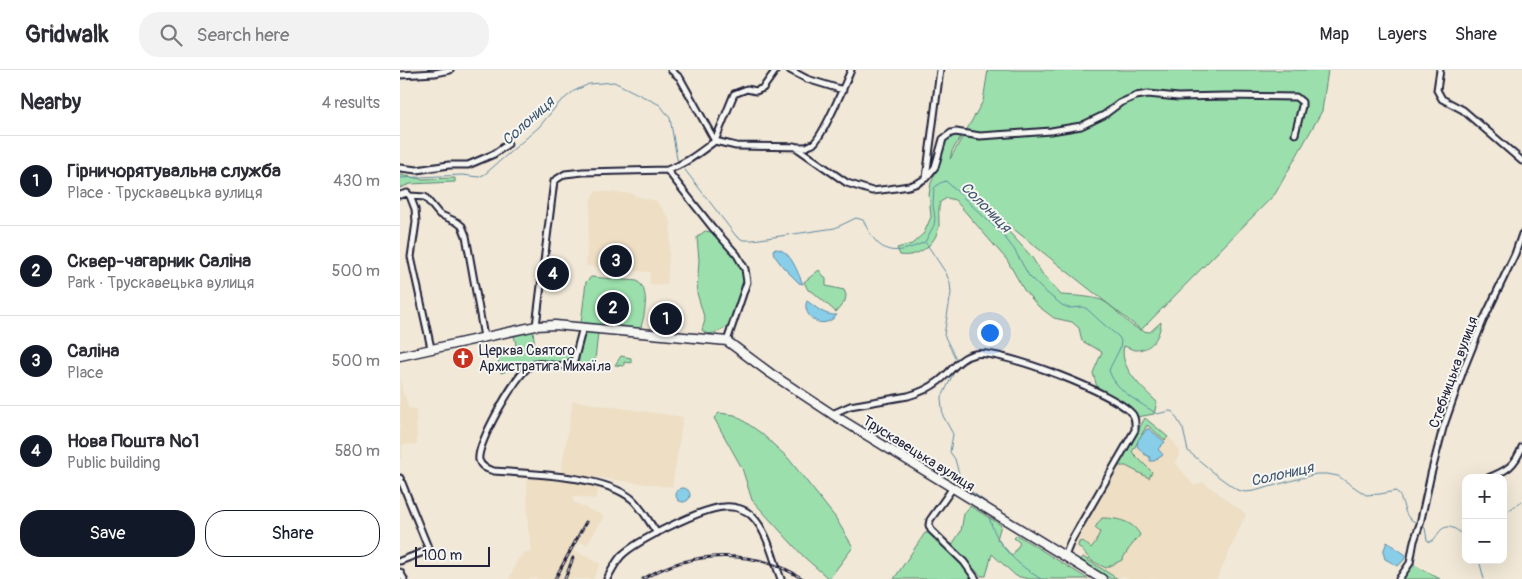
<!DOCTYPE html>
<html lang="en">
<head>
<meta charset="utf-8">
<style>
  body { margin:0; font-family:Pangolin,sans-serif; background:#f2f2f3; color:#2b2b33 }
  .controls { position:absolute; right:15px; bottom:15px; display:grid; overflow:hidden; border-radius:10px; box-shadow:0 5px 20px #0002 }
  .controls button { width:45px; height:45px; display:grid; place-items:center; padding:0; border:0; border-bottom:1px solid #e1e1e2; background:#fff; color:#2b2b33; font:25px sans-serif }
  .scale { position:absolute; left:15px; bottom:12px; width:75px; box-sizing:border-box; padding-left:5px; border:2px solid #22223b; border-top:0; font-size:14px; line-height:18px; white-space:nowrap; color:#22223b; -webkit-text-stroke:4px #f6f6f2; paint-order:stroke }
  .you { position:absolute; left:589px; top:262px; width:18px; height:18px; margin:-12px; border:4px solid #fff; border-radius:50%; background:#1a73e8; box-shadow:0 0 0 8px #1a73e833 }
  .badge { display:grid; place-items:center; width:32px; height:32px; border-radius:50%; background:#111827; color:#fff; font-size:16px; font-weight:700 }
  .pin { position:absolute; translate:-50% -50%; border:2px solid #fff; box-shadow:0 1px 5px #0006 }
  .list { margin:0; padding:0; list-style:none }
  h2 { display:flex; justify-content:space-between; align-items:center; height:65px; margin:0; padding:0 20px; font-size:21px }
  h2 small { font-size:16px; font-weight:400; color:#7c7c81 }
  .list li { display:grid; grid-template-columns:32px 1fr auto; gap:15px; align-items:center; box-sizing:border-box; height:90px; padding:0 20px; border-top:1px solid #e1e1e2 }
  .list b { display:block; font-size:19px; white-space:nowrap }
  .list p { margin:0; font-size:16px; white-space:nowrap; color:#7c7c81 }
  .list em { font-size:16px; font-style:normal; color:#7c7c81 }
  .actions { display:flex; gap:10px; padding:15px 20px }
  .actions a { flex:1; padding:11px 0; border:1px solid #111827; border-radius:20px; text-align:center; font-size:18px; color:#111827 }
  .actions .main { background:#111827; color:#fff }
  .icon { flex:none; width:28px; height:28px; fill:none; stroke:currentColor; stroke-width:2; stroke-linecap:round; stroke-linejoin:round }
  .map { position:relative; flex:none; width:1122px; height:509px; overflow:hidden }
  header { display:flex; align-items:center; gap:30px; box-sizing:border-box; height:70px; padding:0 25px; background:#fff; border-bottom:1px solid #e1e1e2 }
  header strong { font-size:24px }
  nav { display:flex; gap:28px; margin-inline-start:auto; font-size:18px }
  .search { width:350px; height:45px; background:#f2f2f3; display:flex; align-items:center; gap:12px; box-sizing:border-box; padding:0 18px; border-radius:20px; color:#7c7c81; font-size:19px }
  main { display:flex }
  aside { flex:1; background:#fff }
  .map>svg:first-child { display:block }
  .built { fill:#eddec4 }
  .green { fill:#9be0ac; stroke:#5e8174 }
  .water { fill:#88cee9; stroke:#5f89a3 }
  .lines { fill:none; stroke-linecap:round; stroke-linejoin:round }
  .stream { stroke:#5f89a3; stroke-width:1 }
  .street-casing { stroke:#22223b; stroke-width:9 }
  .secondary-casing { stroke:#22223b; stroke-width:11 }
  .street { stroke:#f6f6f2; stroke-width:5 }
  .secondary { stroke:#f6f6f2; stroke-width:8 }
  .rail-casing { stroke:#22223b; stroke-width:3 }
  .rail { stroke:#f6f6f2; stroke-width:1; stroke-dasharray:4; stroke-linecap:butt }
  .labels { text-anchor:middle; stroke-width:4; stroke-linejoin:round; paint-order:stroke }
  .poi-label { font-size:14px; fill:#22223b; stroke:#f6f6f2; text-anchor:start }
  .street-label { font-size:14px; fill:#22223b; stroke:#f6f6f2 }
  .water-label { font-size:15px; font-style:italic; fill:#41566f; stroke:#f6f6f2 }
</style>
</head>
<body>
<header>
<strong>Gridwalk</strong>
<div class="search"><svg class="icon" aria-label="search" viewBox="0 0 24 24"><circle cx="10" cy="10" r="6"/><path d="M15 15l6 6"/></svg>Search here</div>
<nav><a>Map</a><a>Layers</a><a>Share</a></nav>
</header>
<main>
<aside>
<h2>Nearby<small>4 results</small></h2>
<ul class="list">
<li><span class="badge">1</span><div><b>Гірничорятувальна служба</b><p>Place · Трускавецька вулиця</p></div><em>430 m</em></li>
<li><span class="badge">2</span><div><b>Сквер-чагарник Саліна</b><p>Park · Трускавецька вулиця</p></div><em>500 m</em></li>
<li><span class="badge">3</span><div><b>Саліна</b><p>Place</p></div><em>500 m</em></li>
<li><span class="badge">4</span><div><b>Нова Пошта №1</b><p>Public building</p></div><em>580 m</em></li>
</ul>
<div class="actions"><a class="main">Save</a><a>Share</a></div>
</aside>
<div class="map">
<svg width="1122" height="509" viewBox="0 0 1122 509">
  <rect width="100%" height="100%" fill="#f1e8d7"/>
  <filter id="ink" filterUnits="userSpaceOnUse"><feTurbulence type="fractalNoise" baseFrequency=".02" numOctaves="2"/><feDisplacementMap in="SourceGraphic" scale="10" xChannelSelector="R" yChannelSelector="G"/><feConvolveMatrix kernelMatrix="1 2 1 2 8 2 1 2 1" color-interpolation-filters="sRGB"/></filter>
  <g filter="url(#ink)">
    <path class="built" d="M196,121L234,124V126L256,131L268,147L271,153L267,215L250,214V202L186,196L191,128Z
      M0,304L3,325H5L8,338L16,339L17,374L2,375V388L0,389Z
      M173,331L283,347L272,417L161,403Z
      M745,348L775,373L780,385L775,392L794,416L803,412L846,444L817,509H729L723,506L718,509L683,487L685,483L675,477L674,474Z
      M127,407L176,411L199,417L195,429L173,426V432L204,446L187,475L179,471L173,480L200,494L193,509H109L118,489L125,482H132L128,458Z"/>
    <path class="green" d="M588,0H928L922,41L875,124L741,260L587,138L560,120L588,141L611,164L631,186L643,205L661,225C674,226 689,226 701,230C719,238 728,261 750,262L761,252C760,266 752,280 736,280C732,280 728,277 724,276C718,297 743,319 757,332L754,344L737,347L729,338L697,317L693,303L702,282L682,271L679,258L672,252L654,248L638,236L624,220L607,190L555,130L547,128L540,132C538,140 539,147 539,155C537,174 518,188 500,185L497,178L512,174L524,163L531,147L529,125L531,113L538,97L546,71L553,64L562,65L552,81L550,89L583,31Z
      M0,105L22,109L55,108V112L10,114L0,118Z
      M305,161L311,162C321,173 339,187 343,203C346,219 334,241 329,256L315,263L307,264L302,260L305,250L297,223L299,190L297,167Z
      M419,200L426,209V216L444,220L446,225L445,231L436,242L413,222L408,220L404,212Z
      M191,207L237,211C250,219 245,244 241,257L239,259L181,253L186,212Z
      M133,261L135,277L173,280C168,302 145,291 129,295C119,296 110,300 101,303L97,284L114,278L116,274L114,265Z
      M182,261L198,263L194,299L178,298Z
      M221,286L231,288V293L224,292V296L215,295Z
      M319,343L335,345L361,363L388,388L435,447L453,477L429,509L404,487L352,430L342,398L314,348Z
      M745,348L768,367L765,370L747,355L732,382L752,402L749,408L726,396H718Z
      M570,436L601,455L597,469L612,486L620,473L614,468L617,465L688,509H629L616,506L592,484L586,506H581L552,475L561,461L564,444Z
      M702,448C717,448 733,451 740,465L728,480L722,490L706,498L692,491L678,476L679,472L683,471L691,478L695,473L700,462L695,458L698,453Z
      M525,463H529L564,497L571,509H494Z
      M683,487L718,509H711L681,490Z
      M1014,495L1040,509H1002Z"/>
    <path class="water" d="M376,179C391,180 397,202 403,214L399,213L383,197L374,185L373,180Z
      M407,231C416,237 424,246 437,245C420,264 401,243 407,231Z
      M747,359H749L765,372L758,379L763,385L754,391H750V387L744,384L737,376L738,370Z
      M276 425a7 7 0 1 1 14 0a7 7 0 1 1-14 0Z
      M987,472L1006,485L1004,490L998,496L985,489L983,482Z"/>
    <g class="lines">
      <path class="stream" d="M282,96L336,166L343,170H353L435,158L456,148L463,150C479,184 492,187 525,172L534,155L535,148L533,135L534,118L540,113L546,111L603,165L614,179L629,206L642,219L662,235L669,238L683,237L687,239L701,252L719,267L721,271L720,278L709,300C715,321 741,333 757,344L770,341L773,342L783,359L788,381L819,407L837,420L846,422L854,421L916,404H927L938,406L966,425L980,424L996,421C1007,432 1000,448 1018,453
        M0,108L62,105L79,107L85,104L139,57L159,33L174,21L189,14L214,12L260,35L270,48L277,89L280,93
        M526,173L546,203L550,213L551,223L544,265L556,289
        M556,298L541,329L543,346L553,364L550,382L555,389L562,415L586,432
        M1103,438L1108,441L1122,431
        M589,447C597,476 615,493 641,509
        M1021,455L1025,458L1027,470L1030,472C1036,469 1037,464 1041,460C1050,452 1060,462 1066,468
        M1079,490L1084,509"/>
      <g class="street-casing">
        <path id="street" d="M271,0L280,8L315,71
          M390,0L407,9L443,20
          M1040,0L1037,20L1042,29L1063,40L1122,91
          M0,5L35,3L50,0
          M315,71L336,76L406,77C408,76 411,75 413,74C423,66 445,14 451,0
          M315,71L334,24L347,19L356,21L363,18L376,0
          M394,76L447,113L472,121L489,119L509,116L518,113L526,108L535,97L543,69L551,63L556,62L580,66L651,61L681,56L704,45L720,33L736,26L748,24L778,27L827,26L896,27L902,32V36L895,64
          M0,98L17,100L49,95H68L94,84L108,74
          M267,100L312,157L337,185L345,199L347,212L327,271
          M526,108L540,0
          M0,125L7,123L10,126L15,139L16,152L11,187L31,278
          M10,126L25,127L39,144L57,152L62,156L66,166L84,267
          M136,256L154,111L165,104L183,102L267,100C286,94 300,82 315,71
          M183,257L174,291C159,302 143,289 130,296C116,304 76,375 79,390C81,397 87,399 94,401C131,404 203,405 232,429C242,438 249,452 257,463
          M432,344L450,336L508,326C519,323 530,318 539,311C551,302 559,287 575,284C600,279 719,324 733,345C736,350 735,355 735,360L671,471L665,486
          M0,408L29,480L0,491
          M1088,408C1106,401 1115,396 1122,377
          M552,419L530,450L529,455L531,460L564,492L576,509
          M0,502L4,509
          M207,509C211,501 215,493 221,486C236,471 302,438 324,437C334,436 345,439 352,446C368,462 373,489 381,509
          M999,509L1010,493L1014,471L1020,454L1031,404L1043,358L1064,298L1083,251L1115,184L1122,164"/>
      </g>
      <g class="secondary-casing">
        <path id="secondary" d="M0,286L136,256L155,255L327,271L370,303L432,344L702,509"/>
      </g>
      <use href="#street" class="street"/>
      <use href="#secondary" class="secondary"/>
      <g class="rail-casing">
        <path id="rail" d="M155,509L186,452
          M165,509L173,488
          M243,509C291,480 355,478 403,509"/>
      </g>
      <use href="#rail" class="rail"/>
    </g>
  </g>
  <defs>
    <g id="church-disc" transform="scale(1.125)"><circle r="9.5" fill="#c8321e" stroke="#f6f6f2"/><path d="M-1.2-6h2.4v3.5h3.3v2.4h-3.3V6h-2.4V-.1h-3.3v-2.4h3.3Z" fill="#fff"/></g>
  </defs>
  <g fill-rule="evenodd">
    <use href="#church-disc" x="63" y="288"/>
  </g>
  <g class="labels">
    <g class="poi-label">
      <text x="79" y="285">Церква Святого<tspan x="79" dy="16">Архистратига Михаїла</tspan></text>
    </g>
    <g class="street-label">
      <text transform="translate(1053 302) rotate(-70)" y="5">Стебницька вулиця</text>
      <text transform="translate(519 383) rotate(32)" y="5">Трускавецька вулиця</text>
    </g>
    <g class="water-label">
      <text transform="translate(128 51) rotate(-42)" y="5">Солониця</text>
      <text transform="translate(586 137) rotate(45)" y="5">Солониця</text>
      <text transform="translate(882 404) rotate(-13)" y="5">Солониця</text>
    </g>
  </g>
</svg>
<div class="controls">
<button>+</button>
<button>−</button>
</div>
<div class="scale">100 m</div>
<div class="you"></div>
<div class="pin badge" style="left:266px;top:249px">1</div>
<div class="pin badge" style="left:213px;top:238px">2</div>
<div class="pin badge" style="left:216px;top:191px">3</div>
<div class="pin badge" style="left:153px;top:204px">4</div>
</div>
</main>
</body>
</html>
